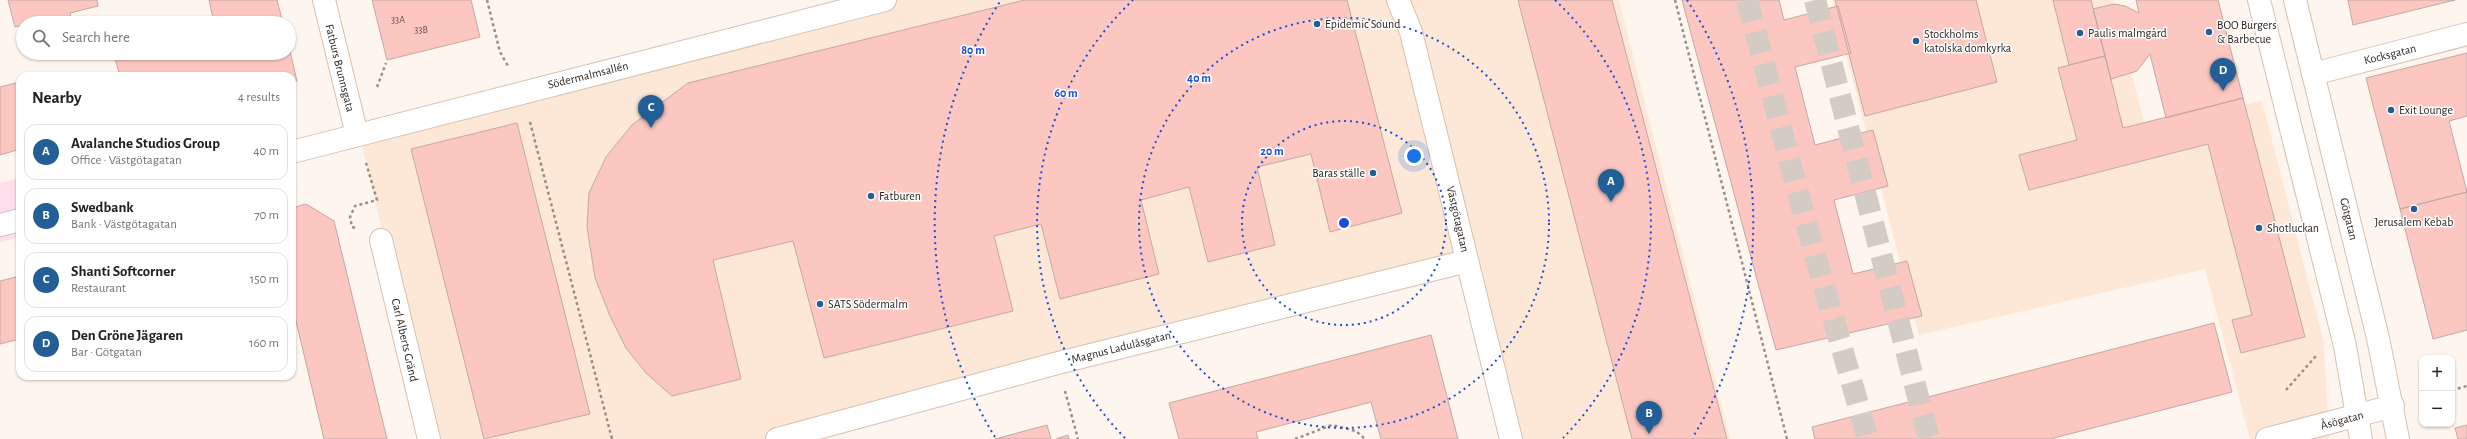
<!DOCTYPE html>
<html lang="en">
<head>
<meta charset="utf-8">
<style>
  body { margin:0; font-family:"Alegreya Sans",sans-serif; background:#f6f6f6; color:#202124 }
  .controls { position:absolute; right:12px; bottom:12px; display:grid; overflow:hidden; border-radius:8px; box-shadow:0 1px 3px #0004 }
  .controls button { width:36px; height:36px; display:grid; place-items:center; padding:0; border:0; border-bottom:1px solid #e0e0e0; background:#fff; color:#202124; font:20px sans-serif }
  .you { position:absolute; left:1414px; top:156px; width:14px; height:14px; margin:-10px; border:3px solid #fff; border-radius:50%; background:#1a73e8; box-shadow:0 0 0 6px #1a73e833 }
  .badge { display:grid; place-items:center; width:26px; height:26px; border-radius:50%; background:#225f96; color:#fff; font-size:13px; font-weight:700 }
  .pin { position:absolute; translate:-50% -33px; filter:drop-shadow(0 1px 2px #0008) }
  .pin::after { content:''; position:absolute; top:21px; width:14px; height:12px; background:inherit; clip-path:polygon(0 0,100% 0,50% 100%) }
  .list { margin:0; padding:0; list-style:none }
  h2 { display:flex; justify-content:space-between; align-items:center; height:52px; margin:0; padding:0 16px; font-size:17px }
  h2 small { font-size:13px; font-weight:400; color:#757577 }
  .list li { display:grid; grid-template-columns:26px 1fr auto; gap:12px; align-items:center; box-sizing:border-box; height:56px; margin:0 8px 8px; padding:0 8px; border:1px solid #e0e0e0; border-radius:12px }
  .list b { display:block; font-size:15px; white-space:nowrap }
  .list p { margin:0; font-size:13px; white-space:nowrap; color:#757577 }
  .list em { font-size:13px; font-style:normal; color:#757577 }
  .icon { flex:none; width:22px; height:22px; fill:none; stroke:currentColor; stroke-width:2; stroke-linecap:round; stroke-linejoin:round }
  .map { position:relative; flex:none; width:2467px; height:439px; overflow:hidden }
  .search { position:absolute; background:#fff; box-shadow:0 1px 3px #0004; left:16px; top:16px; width:280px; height:44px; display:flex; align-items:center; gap:10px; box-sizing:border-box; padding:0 14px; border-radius:22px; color:#757577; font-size:15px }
  .panel { position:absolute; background:#fff; box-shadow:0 1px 3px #0004; left:16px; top:72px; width:280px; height:308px; border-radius:12px }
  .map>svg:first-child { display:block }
  .built { fill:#fde7d6 }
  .green { fill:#fddeea }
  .building { fill:#fcc7c1; stroke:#c3a8a4 }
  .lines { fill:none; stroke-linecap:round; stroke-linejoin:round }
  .highway-tunnel { stroke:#d4cbc5; stroke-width:22; stroke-dasharray:22 11; stroke-linecap:butt }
  .street-casing { stroke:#d5c1b1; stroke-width:24 }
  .secondary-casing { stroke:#d5c1b1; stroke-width:24 }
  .path { stroke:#978f89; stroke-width:2.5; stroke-dasharray:3 3; stroke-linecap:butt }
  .street { stroke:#fff; stroke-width:22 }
  .secondary { stroke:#fff; stroke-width:22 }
  .ring { fill:none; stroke:#1d4ed8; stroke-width:2; stroke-dasharray:2 4 }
  .poi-dot { fill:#225f96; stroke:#fff; stroke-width:1.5 }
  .labels { text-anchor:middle; stroke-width:3; stroke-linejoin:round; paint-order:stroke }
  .number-label { font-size:10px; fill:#604e48 }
  .poi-label { font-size:12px; fill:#2c251f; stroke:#fff; text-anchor:start }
  .street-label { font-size:12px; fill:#2c251f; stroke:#fff }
  .centre { fill:#1d4ed8; stroke:#fff; stroke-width:2 }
  .ring-label { font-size:12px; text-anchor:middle; font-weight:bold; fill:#1d4ed8; stroke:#fff; stroke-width:3; stroke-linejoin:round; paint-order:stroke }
</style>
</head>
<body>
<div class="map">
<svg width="2467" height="439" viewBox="0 0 2467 439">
  <rect width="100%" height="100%" fill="#fef5ee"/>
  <path class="built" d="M895,0H1619L1730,439H1508L1466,264L798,439H431L360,136Z
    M1832,0H2113L2145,126L2262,101L2324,343L2329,439H2250L2205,269L1919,335Z"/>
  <path class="green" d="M20,178V237L0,242V183Z"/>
  <path class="building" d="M8,0H97L98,6L70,13L72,23H41V21L23,23V25L15,27Z
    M209,0H277L283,23H214Z
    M372,0H471L480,37L387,60Z
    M1025,0H1347L1402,213L1330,232L1311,154L1257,167L1275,245L1208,262L1189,187L1141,200L1159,274L1060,299L1041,224L994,236L1013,311L824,358L793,241L713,260L741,379L672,396L646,373L626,348L610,316L595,278L587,227L589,193L606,157L632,125L688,83Z
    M1518,0H1612L1727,439H1632Z
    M1682,0H1779L1784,20L1838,6L1851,53L1795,67L1815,145L1873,130L1888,186L1834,200L1853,274L1907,261L1922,316L1776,350Z
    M1835,0H1976L1997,82L1865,116Z
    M2053,0H2091L2105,56L2069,65Z
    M2136,0H2218L2243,98L2166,118L2150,54L2137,71L2111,79L2093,9L2114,4L2125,6L2139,13Z
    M2348,0H2455L2353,25Z
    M289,47L297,81L292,82V76H120L115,58L135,53H289Z
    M2467,53V116L2449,121L2467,192L2400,209L2366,78Z
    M2105,56L2123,128L2243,98L2305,337L2241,353L2232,320L2252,315L2208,144L2029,190L2019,155L2077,140L2058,68Z
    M20,82V149L0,155V87Z
    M517,123L590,414L484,439L411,149Z
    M2467,192V330L2433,339L2400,209Z
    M306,204L334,221L387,439H324L292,304V208Z
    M20,276V339L0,344V281Z
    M2214,323L2232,392L2050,439H1815L1812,427Z
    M1431,335L1458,439H1381L1371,402L1256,432L1258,439H1179L1169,403Z
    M1047,425L1051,439H995Z
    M2467,425V439H2458L2455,428Z
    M1068,435L1069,439H1056Z"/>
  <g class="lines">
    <path class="highway-tunnel" d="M1747,0L1809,234L1868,439
      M1815,0L1929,439"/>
    <g class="street-casing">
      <path id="street" d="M324,0L357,135
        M1398,0L1411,32L1511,439
        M2313,74L2467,34
        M292,152L885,0
        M0,225L20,220
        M381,240L429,439
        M777,439L1058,363L1467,261
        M2267,439L2393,406"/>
    </g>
    <g class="secondary-casing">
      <path id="secondary" d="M2259,0L2345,346L2361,439
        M2295,0L2378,338L2398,439"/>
    </g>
    <path class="path" d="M487,0L500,52L508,66
      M1675,0L1787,439
      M377,87L386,63
      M530,122L612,439
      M355,228L352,227L350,217L355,206L377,200L366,163
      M2286,390L2316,356
      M2452,390L2467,386
      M1065,391L1078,439
      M1295,439L1332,425L1356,431L1365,439"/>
    <use href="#street" class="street"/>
    <use href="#secondary" class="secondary"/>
  </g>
  <g class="ring">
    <circle cx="1344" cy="223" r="102"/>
    <circle cx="1344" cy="223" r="205"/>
    <path d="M1125 438A307 307 0 0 1 1133 0M1555 0A307 307 0 0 1 1563 438"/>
    <path d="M995 437A409 409 0 0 1 1001 0M1687 0A409 409 0 0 1 1693 437"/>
  </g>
  <g class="poi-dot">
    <circle cx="1317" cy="24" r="4"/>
    <circle cx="2209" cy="32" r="4"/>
    <circle cx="2080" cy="33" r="4"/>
    <circle cx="1916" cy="41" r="4"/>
    <circle cx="2391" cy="110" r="4"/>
    <circle cx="1373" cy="173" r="4"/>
    <circle cx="871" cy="196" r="4"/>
    <circle cx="2414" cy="209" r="4"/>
    <circle cx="2259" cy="228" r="4"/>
    <circle cx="820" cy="304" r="4"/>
  </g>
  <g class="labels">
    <g class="number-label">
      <text x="398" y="23">33A</text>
      <text x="421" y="33">33B</text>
    </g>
    <g class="poi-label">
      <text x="1325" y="28">Epidemic Sound</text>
      <text x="2217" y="29">BOO Burgers<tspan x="2217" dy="14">&amp; Barbecue</tspan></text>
      <text x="2088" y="37">Paulis malmgård</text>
      <text x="1924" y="38">Stockholms<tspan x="1924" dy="14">katolska domkyrka</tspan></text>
      <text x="2399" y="114">Exit Lounge</text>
      <text x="1365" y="177" text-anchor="end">Baras ställe</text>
      <text x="879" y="200">Fatburen</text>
      <text x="2414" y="226" text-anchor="middle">Jerusalem Kebab</text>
      <text x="2267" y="232">Shotluckan</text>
      <text x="828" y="308">SATS Södermalm</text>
    </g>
    <g class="street-label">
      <text transform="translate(2390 54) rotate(-14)" y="4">Kocksgatan</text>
      <text transform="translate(340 68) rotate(76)" y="4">Fatburs Brunnsgata</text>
      <text transform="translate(588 75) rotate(-14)" y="4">Södermalmsallén</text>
      <text transform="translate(1458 219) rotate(77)" y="4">Västgötagatan</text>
      <text transform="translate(2349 219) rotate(76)" y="4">Götgatan</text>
      <text transform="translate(405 340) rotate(77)" y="4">Carl Alberts Gränd</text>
      <text transform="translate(1121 347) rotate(-14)" y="4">Magnus Ladulåsgatan</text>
      <text transform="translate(2342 420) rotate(-15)" y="4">Åsögatan</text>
    </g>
  </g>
  <circle cx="1344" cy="223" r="6" class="centre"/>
  <g class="ring-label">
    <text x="973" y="54">80 m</text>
    <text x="1199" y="82">40 m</text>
    <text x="1066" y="97">60 m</text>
    <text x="1272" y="155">20 m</text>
  </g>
</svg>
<div class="controls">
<button>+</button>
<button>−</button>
</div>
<div class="you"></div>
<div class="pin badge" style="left:1611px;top:202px">A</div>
<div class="pin badge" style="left:1649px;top:434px">B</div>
<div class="pin badge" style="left:651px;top:128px">C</div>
<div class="pin badge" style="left:2223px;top:91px">D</div>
<div class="search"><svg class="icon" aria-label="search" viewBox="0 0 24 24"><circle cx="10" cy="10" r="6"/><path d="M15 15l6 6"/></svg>Search here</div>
<section class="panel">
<h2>Nearby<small>4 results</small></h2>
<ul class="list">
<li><span class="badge">A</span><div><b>Avalanche Studios Group</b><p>Office · Västgötagatan</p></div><em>40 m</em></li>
<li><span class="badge">B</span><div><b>Swedbank</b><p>Bank · Västgötagatan</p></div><em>70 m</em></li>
<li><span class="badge">C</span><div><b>Shanti Softcorner</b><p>Restaurant</p></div><em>150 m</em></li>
<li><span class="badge">D</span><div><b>Den Gröne Jägaren</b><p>Bar · Götgatan</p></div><em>160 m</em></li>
</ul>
</section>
</div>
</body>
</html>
